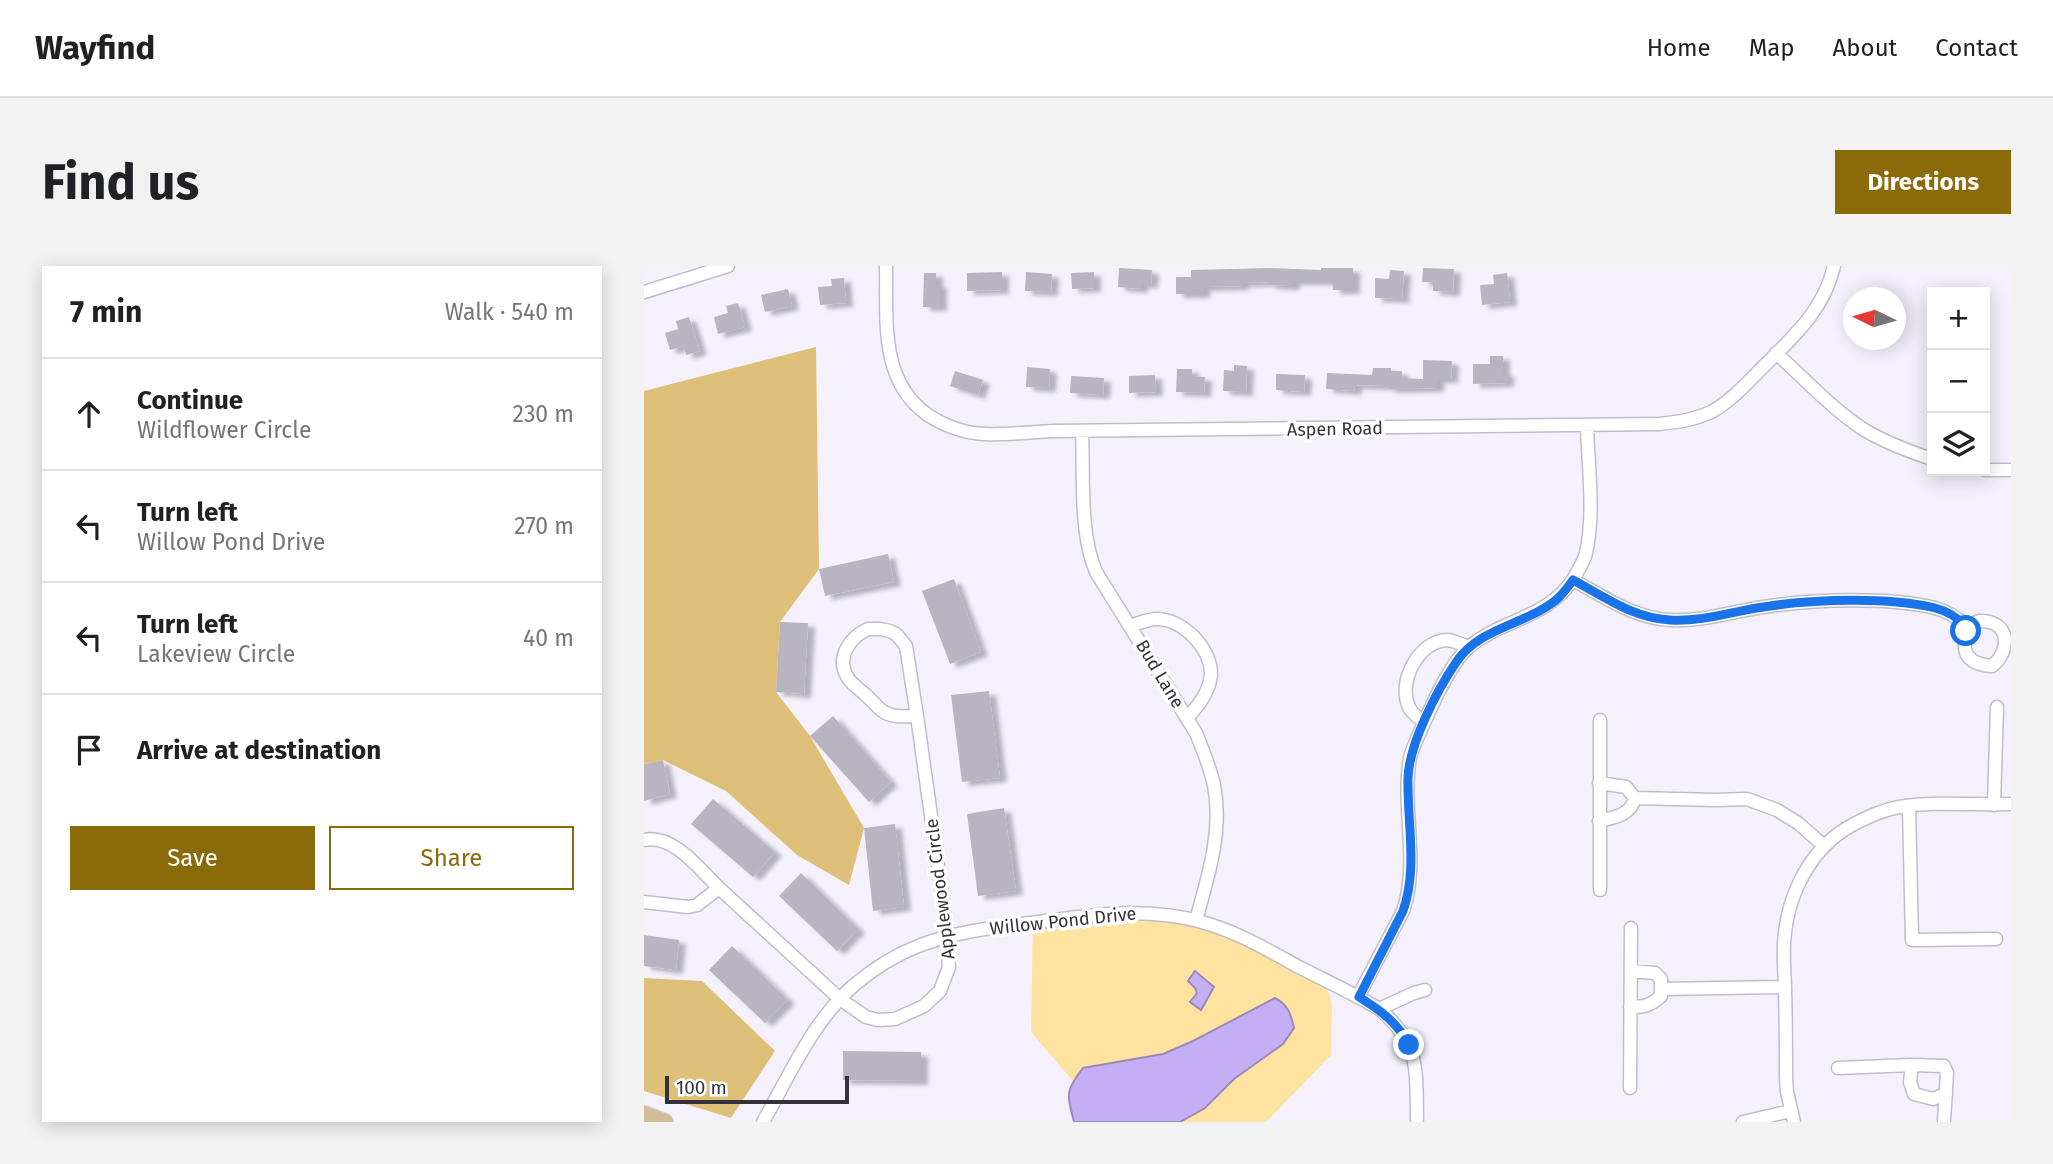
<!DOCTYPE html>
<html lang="en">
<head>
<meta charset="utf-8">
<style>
  body { margin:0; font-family:"Fira Sans",sans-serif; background:#f2f2f2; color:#202124 }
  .controls { position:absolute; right:21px; top:21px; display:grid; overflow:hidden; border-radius:0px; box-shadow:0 4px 18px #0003 }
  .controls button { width:63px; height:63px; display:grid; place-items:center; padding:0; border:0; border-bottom:2px solid #e0e0e0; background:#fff; color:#202124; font:35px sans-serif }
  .compass { position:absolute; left:1199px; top:21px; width:63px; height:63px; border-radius:50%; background:#fff; box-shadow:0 4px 18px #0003; rotate:275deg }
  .scale { position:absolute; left:21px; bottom:18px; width:184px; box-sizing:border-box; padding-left:7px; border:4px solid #343237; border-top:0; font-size:19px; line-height:24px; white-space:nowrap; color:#343237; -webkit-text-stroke:5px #fff; paint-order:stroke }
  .stop { position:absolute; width:21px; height:21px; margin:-16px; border:5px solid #1a73e8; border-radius:50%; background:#fff }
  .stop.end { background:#1a73e8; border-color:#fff; box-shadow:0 2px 7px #0008 }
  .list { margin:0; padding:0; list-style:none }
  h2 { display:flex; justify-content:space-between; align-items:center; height:91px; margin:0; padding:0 28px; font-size:30px }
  h2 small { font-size:23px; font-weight:400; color:#757577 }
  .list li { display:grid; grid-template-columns:46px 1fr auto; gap:21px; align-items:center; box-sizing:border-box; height:112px; padding:0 28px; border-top:2px solid #e0e0e0 }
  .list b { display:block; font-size:26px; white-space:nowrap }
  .list p { margin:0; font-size:23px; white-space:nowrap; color:#757577 }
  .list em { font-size:23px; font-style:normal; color:#757577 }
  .actions { display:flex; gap:14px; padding:21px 28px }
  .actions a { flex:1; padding:16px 0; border:2px solid #8a6a09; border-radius:0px; text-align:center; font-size:24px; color:#8a6a09 }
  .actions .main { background:#8a6a09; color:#fff }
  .icon { flex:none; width:38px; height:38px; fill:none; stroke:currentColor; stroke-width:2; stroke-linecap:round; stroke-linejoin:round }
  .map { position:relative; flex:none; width:1367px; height:856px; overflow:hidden; border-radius:0px }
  header { display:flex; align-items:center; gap:42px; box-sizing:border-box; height:98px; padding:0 35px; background:#fff; border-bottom:2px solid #e0e0e0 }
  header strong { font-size:33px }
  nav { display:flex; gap:38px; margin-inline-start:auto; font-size:24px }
  .intro { display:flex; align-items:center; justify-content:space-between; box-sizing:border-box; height:168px; padding:0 42px }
  h1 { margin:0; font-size:49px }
  .button { padding:18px 32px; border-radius:0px; background:#8a6a09; color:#fff; font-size:24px; font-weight:700 }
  main { display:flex; gap:42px; padding:0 42px }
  aside { flex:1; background:#fff; border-radius:0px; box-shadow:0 4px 18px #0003 }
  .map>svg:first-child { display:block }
  .green { fill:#fee2a0 }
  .forest { fill:#debf77 }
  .water { fill:#c4aff4; stroke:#998abb; stroke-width:2 }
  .building { fill:#b8b5c1; filter:url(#shadow) }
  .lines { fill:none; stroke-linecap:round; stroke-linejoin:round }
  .minor-casing { stroke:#c0bdc9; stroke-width:15 }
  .major-casing { stroke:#d2d2d3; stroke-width:18 }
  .minor { stroke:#fff; stroke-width:12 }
  .major { stroke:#cfbe96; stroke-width:16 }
  .route { stroke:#1a73e8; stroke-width:9 }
  .labels { text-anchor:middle; stroke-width:7; stroke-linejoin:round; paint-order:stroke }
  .street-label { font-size:18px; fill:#343237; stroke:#fff }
</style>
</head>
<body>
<header>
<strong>Wayfind</strong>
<nav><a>Home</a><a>Map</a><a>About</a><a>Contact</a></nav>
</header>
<div class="intro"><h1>Find us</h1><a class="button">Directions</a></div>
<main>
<aside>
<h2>7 min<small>Walk · 540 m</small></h2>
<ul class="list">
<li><svg class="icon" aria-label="ahead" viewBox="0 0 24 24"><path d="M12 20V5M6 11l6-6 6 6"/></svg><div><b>Continue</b><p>Wildflower Circle</p></div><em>230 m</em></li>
<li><svg class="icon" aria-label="left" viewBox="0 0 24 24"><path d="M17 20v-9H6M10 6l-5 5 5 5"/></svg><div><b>Turn left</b><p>Willow Pond Drive</p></div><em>270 m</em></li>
<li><svg class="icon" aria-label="left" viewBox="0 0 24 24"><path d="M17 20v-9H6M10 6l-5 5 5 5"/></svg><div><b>Turn left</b><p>Lakeview Circle</p></div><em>40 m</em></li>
<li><svg class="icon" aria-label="arrive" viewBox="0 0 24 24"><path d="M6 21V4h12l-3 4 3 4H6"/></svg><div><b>Arrive at destination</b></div></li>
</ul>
<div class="actions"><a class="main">Save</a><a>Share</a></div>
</aside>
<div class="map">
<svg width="1367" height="856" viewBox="0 0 1367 856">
  <defs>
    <filter id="shadow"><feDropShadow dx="7" dy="4" stdDeviation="2" flood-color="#0004"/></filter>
  </defs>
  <rect width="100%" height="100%" fill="#f4f1fd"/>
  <path class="green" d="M462,648L552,654L680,714L688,737L687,789L622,856H430L424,827L429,815L387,766L389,657Z"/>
  <path class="forest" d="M172,81L175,303L136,356L132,426L166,470L220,562L205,619L153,589L82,525L19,494L0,498V125Z
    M0,712L58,715L131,785L87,852L0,825Z"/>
  <path class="water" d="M551,705L570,721L557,744L546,736L553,727L551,722L544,715Z
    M631,732C644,739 647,748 650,762L639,778L590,813L561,842L536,856H430C423,828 421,825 439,802L519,788L549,775Z"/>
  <path class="building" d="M475,2L508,4L507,18H497V23L474,21Z
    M626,2L677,4V2H709V24H689V15H649V20L625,19V16L598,17V20L559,21V28H532V11H547V4Z
    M779,2L810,3L809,26L789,25V16H778Z
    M746,4L760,5L758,33L731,32V12L745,13Z
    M358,6V24L323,25V7Z
    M382,6L408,8L407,26L381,25Z
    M450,6V22L428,23L427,7Z
    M280,7H292V18H296V41H279Z
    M863,7L866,36L838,39L836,19L850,18L849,9Z
    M200,12L202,37L176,39L174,21L188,20L187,13Z
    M144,23L148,40L121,46L117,29Z
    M94,37L101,61L74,68L70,51L84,47L82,40Z
    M45,51L56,85L42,89L40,80L26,84L21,67L34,63L32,55Z
    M846,90H859V107H863V117L829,118V98H846Z
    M779,94L808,95L807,113H793V122L745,123V120L711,119L710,125L682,123L683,107L728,109L729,102H747V105H758V112L779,113Z
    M590,99L603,100L602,126L579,125L580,104L590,105Z
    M383,101L406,103L405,122L382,121Z
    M533,103H548V110L561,111L560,127L532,126Z
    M311,105L339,114L334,129L306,120Z
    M632,108L661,109L660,126L632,124Z
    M511,109L512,126L485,127V110Z
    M427,110L460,112L459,129L426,127Z
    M244,288L250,316L181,330L175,303Z
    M310,313L337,386L306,398L278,325Z
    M136,356L164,357L160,428L132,426Z
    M345,425L356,512L318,516L307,429Z
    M189,450L247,516L225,536L166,470Z
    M19,494L26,528L0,535V498Z
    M69,533L131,586L109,611L47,558Z
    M360,542L372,625L334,630L323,548Z
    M251,558L260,641L229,645L220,562Z
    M157,607L214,663L193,685L135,630Z
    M0,669L35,674L32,704L0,700Z
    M88,680L144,734L121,757L65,704Z
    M199,785L277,786V815L199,814Z"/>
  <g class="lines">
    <g class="minor-casing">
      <path id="minor" d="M242,0C243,53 235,115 284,149C301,160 320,167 340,168C363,169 387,166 410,165L1015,158C1033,156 1050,154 1067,146C1086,136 1101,119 1116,104C1147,73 1180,45 1190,0
        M0,26L84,0
        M1132,87C1161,113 1187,142 1219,163C1240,176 1264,185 1288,193
        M438,166C440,210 435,266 452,306L552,467C559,484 566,501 570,519C579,565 564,611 552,654
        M1341,204H1367
        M929,314C961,331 989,352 1026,354C1060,356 1093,344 1126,340C1173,333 1246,331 1291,342C1303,345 1314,352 1323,361
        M1335,355C1367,354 1367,385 1348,400C1321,398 1317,385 1323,361Z
        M486,360C495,357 504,353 513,353C539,353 568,383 567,409C565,427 554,440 543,452
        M224,363H236L246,365L253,369L262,380L273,450C262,450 250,452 240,446C234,442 229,436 224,431C218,425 208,419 204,412C191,392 206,371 224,363Z
        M956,454V624
        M780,456C775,452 767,447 765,441C753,416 775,374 804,374C811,375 819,379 825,381
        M991,532L1071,534L1103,533L1133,544L1154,557L1180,580
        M1350,539L1353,441
        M1265,540L1268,674L1352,673
        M955,555C971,551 986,550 991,532L982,521L955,517
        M0,574C30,568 55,603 75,622L53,639L44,641L0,636
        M75,622L196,733L222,751L234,754L251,753L280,740L296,725L305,701L300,642L273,450
        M1017,723L1141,721
        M714,731L759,645C776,595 757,542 766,492C769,480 775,468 780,457C790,434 807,396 826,380C861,352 906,352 931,310C935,303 940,295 942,287C951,248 944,199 943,159
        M986,741C1000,741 1006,740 1017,730V713L1011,707L987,705
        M735,743L770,727L781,724
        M1268,799L1266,816L1270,828L1289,833L1302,828
        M1194,802L1268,799L1300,800L1303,807L1300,856
        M986,822L987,662
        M119,856C145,810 169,755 209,720C228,704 249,690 272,681C308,666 347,662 386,657C443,650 498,640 554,655C590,664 622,683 655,701C682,715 709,727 735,743C776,777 772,803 773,853
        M1099,856L1146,845
        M1150,856L1143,826L1142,811C1142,783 1142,754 1141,725C1141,710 1139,693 1140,677C1143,629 1166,581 1210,558C1224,551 1238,544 1255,541C1292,535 1330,539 1367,538"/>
    </g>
    <g class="major-casing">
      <path id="major" d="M0,848L21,856"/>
    </g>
    <use href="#minor" class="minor"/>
    <use href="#major" class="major"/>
  </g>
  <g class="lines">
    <path class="route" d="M765,779C753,756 736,744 715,731L759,645C774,603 763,556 764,512C765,478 793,424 813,395C837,361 881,359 912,334C919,328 924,321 929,314C961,331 989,352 1026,354C1060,356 1093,344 1126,340C1173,333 1246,331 1291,342C1303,345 1314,352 1323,361L1322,365"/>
  </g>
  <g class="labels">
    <g class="street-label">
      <text transform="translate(691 163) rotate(-1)" y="6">Aspen Road</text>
      <text transform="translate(516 408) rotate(59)" y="6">Bud Lane</text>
      <text transform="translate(296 623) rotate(-97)" y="6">Applewood Circle</text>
      <text transform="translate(419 655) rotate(-6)" y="6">Willow Pond Drive</text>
    </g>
  </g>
</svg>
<div class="controls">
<button>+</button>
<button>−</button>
<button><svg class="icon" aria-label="layers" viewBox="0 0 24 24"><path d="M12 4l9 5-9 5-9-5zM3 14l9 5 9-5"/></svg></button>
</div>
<svg class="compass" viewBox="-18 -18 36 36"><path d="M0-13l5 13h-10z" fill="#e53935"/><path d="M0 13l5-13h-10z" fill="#757577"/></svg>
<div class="scale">100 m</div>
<div class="stop" style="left:1322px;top:365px"></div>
<div class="stop end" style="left:765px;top:779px"></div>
</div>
</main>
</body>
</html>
